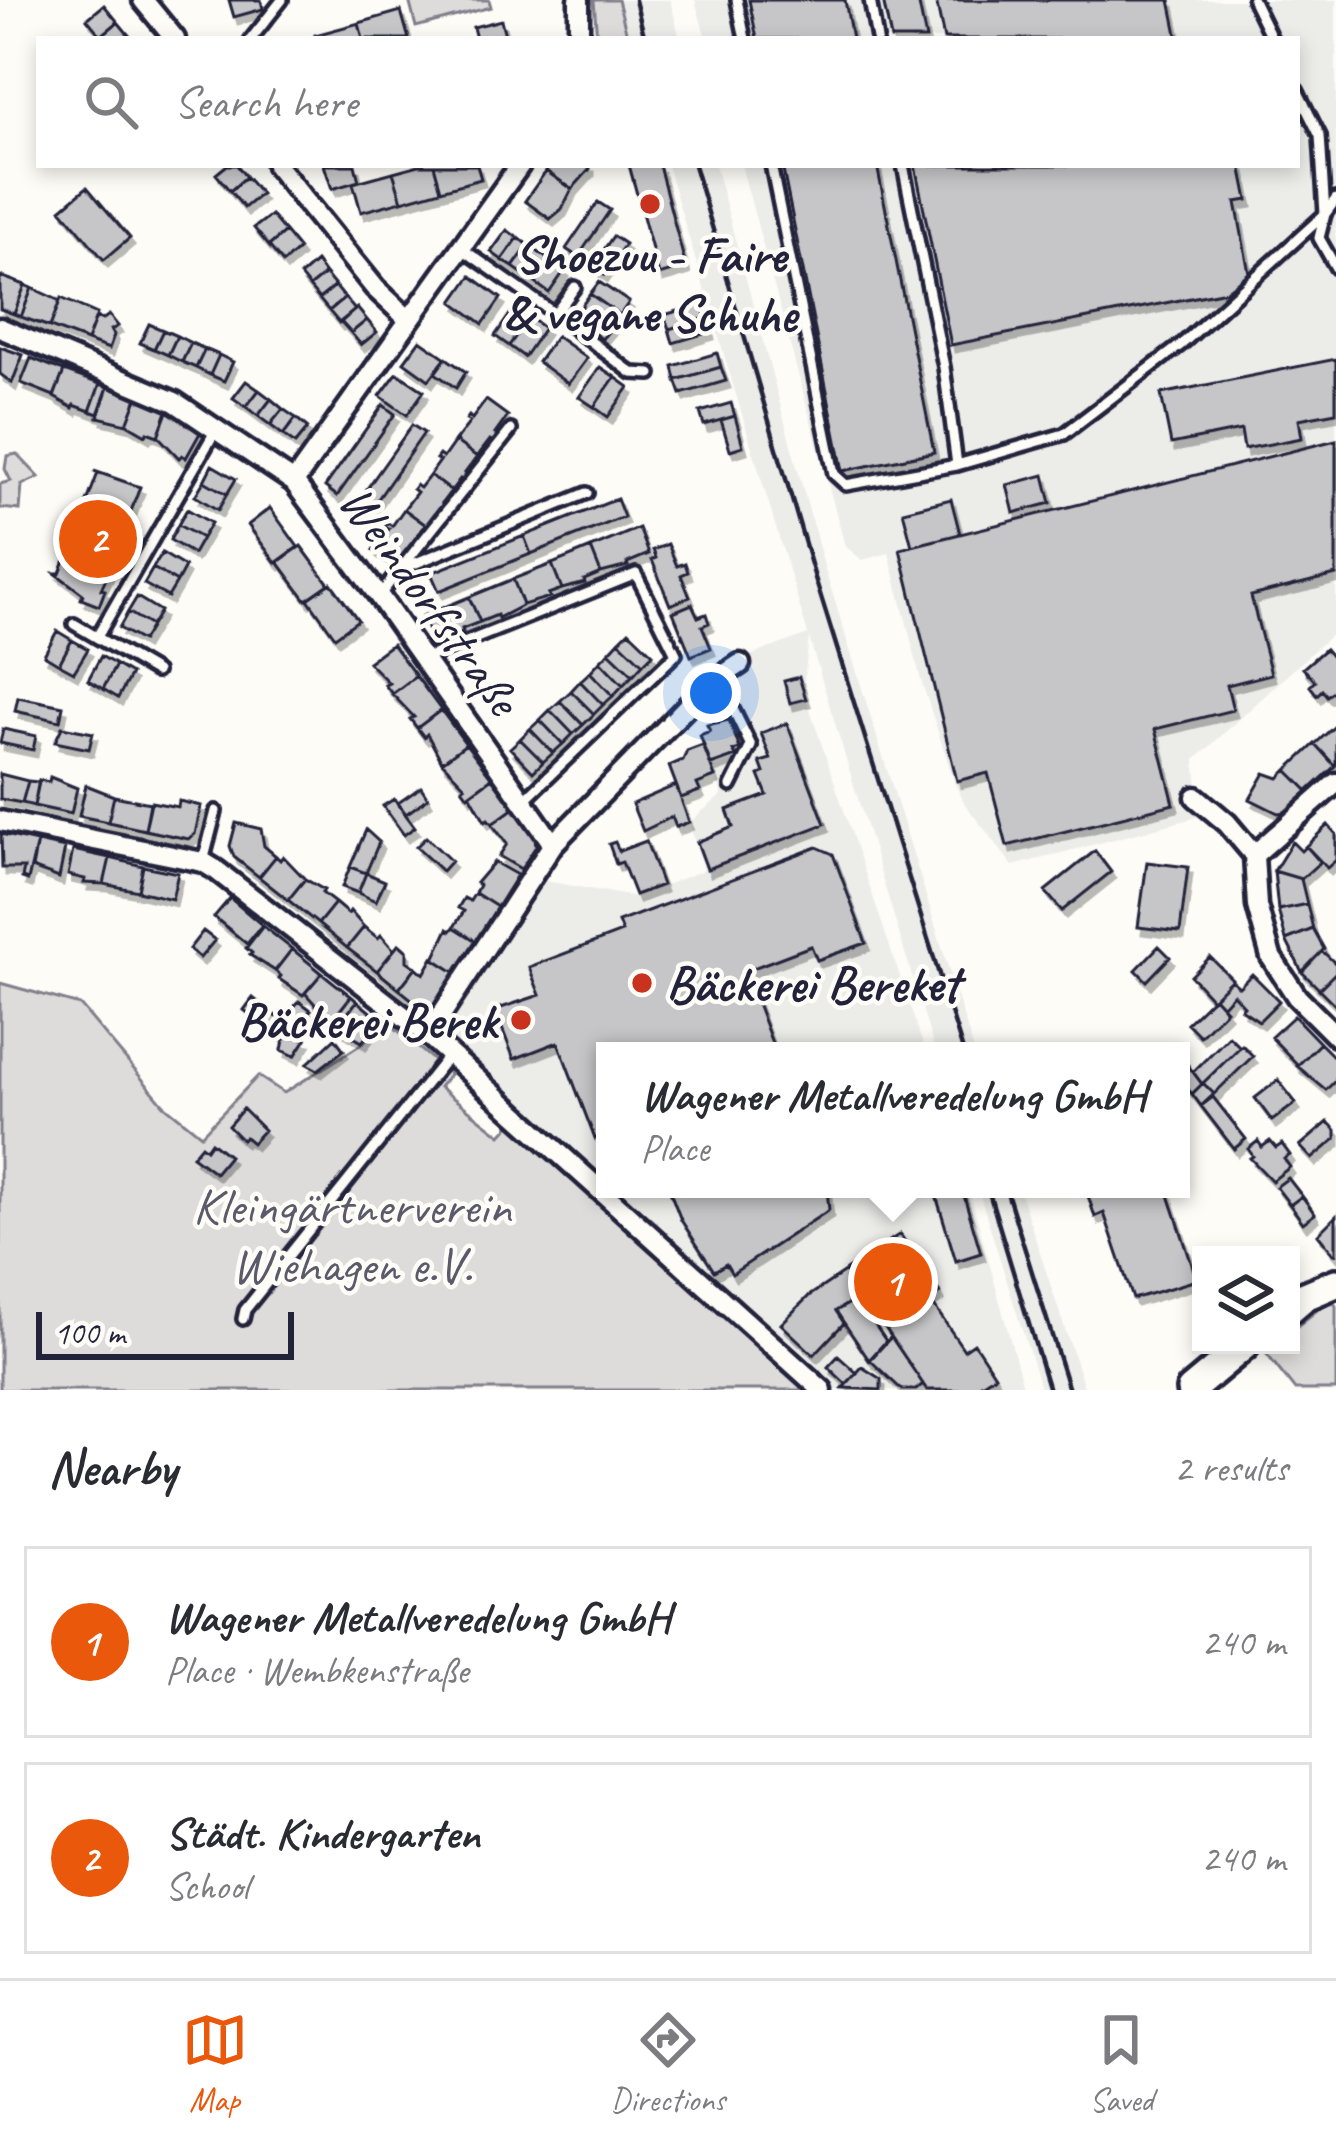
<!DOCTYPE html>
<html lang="en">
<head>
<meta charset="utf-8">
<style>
  body { margin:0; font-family:Caveat,sans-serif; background:#f7f7f7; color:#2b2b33 }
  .controls { position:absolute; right:36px; bottom:36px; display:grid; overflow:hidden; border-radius:0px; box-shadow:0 6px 18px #0003 }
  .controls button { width:108px; height:108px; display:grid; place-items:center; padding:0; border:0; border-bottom:3px solid #e1e1e2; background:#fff; color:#2b2b33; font:60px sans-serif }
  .scale { position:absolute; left:36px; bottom:30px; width:258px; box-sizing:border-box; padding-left:12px; border:6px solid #22223b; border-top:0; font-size:33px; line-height:42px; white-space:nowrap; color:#22223b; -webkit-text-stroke:9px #fdfcf7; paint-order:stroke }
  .you { position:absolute; left:711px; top:693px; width:42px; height:42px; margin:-30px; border:9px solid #fff; border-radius:50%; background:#1a73e8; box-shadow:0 0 0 18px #1a73e833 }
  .badge { display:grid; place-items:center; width:78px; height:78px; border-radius:50%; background:#ea580c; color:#fff; font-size:39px; font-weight:700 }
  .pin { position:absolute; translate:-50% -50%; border:6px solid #fff; box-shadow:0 3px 12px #0006 }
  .popup { position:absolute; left:596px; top:1042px; width:594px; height:156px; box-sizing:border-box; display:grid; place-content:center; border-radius:0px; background:#fff; filter:drop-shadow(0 3px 9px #0005); font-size:39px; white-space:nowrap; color:#7c7c81 }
  .popup b { font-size:45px; color:#2b2b33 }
  .popup::after { content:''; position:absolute; left:50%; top:100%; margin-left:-24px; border:24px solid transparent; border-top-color:#fff }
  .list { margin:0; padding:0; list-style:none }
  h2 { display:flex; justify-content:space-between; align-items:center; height:156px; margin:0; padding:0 48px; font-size:51px }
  h2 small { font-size:39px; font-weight:400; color:#7c7c81 }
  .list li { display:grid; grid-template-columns:78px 1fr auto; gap:36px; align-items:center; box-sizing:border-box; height:192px; margin:0 24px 24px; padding:0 24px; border:3px solid #e1e1e2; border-radius:0px }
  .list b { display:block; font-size:45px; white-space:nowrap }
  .list p { margin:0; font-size:39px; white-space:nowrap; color:#7c7c81 }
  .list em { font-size:39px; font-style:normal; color:#7c7c81 }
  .icon { flex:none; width:66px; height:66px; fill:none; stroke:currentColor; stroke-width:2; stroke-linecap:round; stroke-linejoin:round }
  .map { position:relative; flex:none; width:1336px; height:1390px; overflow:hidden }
  .search { position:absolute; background:#fff; box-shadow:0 6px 18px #0003; left:36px; right:36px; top:36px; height:132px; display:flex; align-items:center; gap:30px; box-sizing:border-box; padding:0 42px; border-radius:0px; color:#7c7c81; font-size:45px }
  .sheet { height:588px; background:#fff }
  nav { display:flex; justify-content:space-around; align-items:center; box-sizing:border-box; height:168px; border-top:3px solid #e1e1e2; background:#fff; font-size:33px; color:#7c7c81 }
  nav a { display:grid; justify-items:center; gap:6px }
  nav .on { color:#ea580c }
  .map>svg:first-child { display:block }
  .built { fill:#ecece9 }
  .green { fill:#dddcdb; stroke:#807f8b; stroke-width:3 }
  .building { fill:#c6c6c8; stroke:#22223b; stroke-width:3; filter:url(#shadow) }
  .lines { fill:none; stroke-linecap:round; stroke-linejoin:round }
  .lane-casing { stroke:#22223b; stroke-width:18 }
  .street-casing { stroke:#22223b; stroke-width:27 }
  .secondary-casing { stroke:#22223b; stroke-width:36 }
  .lane { stroke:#fdfcf7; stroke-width:9 }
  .street { stroke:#fdfcf7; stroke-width:18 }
  .secondary { stroke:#fdfcf7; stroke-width:27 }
  .rail { stroke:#22223b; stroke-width:4.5 }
  .poi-dot { fill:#c8321e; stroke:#fdfcf7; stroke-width:4.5 }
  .labels { text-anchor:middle; stroke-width:9; stroke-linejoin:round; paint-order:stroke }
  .poi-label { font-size:51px; font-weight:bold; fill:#22223b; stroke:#fdfcf7 }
  .street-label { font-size:51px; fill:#22223b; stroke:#fdfcf7 }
  .park-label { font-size:51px; fill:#5a5a6b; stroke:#fdfcf7 }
</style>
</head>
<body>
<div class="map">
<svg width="1336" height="1390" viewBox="0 0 1336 1390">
  <defs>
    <filter id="shadow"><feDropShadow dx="4" dy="7" stdDeviation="0" flood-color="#0004"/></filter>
  </defs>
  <rect width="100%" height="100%" fill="#fdfcf7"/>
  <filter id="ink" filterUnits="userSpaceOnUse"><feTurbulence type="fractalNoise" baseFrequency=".00833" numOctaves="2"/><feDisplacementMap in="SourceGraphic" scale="24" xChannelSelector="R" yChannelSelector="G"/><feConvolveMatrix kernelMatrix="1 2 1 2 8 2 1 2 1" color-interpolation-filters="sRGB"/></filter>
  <g filter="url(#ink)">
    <path class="built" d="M618,0H670L680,39H628Z
      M695,0H1336V630L1195,760L1201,816L1013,866L965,804L955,784L921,680L889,553L862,560L845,546L741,165H1297V39H706Z
      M667,165H715L824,566L974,1051H935L809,638L803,689L925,1051H605V1188L433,1033L534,879L634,897L704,870L690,827L692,820L722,795L713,768L740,758L742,748L730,716L706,690L742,659L808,634Z
      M606,1189H969L1024,1390H831Z
      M978,1189H1019L1085,1390H1041Z"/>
    <path class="green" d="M409,0H489L491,7L416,27Z
      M594,0H618L627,35L597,39Z
      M17,454L39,477L22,485L20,510L0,508V484L11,481L5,469L7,456Z
      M0,983L80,1005L164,1105L201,1135L258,1076L284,1093L363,1043L383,1018L450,1074L439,1087L501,1135L510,1125L734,1317L808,1390H0Z
      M1331,1299L1336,1306V1390H1295L1265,1352L1274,1345H1291V1331Z"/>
    <path class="building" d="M229,0H261L263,9L234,17Z
      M749,0H845L852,39H757Z
      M883,0H918L926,39H891Z
      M936,0H1170L1178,39H944Z
      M104,5L118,22L101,36L87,19Z
      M401,11L409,39H363L359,23Z
      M501,20L506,39H476L473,27Z
      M118,22L132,39L101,36Z
      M359,23L363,39H316L315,35Z
      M227,165H237L246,177L230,191L216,174Z
      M324,165H355L359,181L332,189Z
      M419,165H434L441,190L402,201L393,172Z
      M434,165H477L481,179L441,190Z
      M550,165H590V169L572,189L546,171Z
      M629,165H659L686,267L659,275Z
      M782,165H877L934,452L843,471Z
      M915,165H1241L1248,200L1236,202L1249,273L1226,291L951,345Z
      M546,171L572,189L562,209L550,219L525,201Z
      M393,172L402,201L361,212L353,183Z
      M246,177L261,194L244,208L230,191Z
      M87,187L130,238L104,260L61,209Z
      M598,202L610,210L578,257L566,249Z
      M271,215L285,232L269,246L254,228Z
      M507,230L518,238L502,260L491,252Z
      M285,232L299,249L283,263L269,246Z
      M613,236L625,244L604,275L592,267Z
      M518,238L529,245L513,267L502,260Z
      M529,245L549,260L534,282L513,267Z
      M549,260L565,270L549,293L534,282Z
      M316,262L325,274L309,287L300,276Z
      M325,274L335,286L319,299L309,287Z
      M0,276L25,285L14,314L0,309Z
      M471,276L501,298L483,324L453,302Z
      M599,282L629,302L620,315L590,294Z
      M25,285L32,288L21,317L14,314Z
      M335,286L345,298L329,311L319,299Z
      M32,288L60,301L50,327L21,317Z
      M590,294L620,315L611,328L581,307Z
      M61,298L97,314L87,341L50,327Z
      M345,298L355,310L339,323L329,311Z
      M702,304L706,318L669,329L664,315Z
      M515,307L529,317L509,346L495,336Z
      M581,307L611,328L602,339L572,318Z
      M357,308L367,320L351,333L341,322Z
      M109,315L118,326L111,330L114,335L109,349L87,341L96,317L102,320Z
      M529,317L544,328L524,357L509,346Z
      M706,318L710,332L673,343L669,329Z
      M367,320L377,332L361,345L351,333Z
      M149,324L163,330L154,349L140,343Z
      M163,330L177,336L168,355L154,349Z
      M177,336L191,343L182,362L168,355Z
      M556,336L587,358L568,384L538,362Z
      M420,340L446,358L429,380L404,362Z
      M191,343L205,349L196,368L182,362Z
      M0,347L23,355L12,383L0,374Z
      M205,349L219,355L210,375L196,368Z
      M717,353L721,367L676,380L673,366Z
      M219,355L233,362L224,381L210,375Z
      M31,358L64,371L54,396L21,383Z
      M446,358L466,372L456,388L435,373Z
      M1336,359V412L1299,419L1302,438L1244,449L1241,430L1171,444L1161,394Z
      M600,367L615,377L594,407L579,397Z
      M721,367L726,381L681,394L676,380Z
      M64,371L100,384L90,411L74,405L73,408L54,397Z
      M397,373L424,391L407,415L380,396Z
      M615,377L629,387L608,417L594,407Z
      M246,381L259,390L246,407L233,398Z
      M100,384L108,387L98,414L90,411Z
      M108,387L137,398L127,424L98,417Z
      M259,390L271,399L258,416L246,407Z
      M137,398L168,409L158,436L147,432L146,435L127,424Z
      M271,399L283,409L270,425L258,416Z
      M486,400L508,416L495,434L499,436L494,443L490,440L477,457L455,441L470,422L466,420L469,416L472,419Z
      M731,403L735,416L704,425L700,412Z
      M383,405L395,414L337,496L325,487Z
      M168,409L200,433L186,458L182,455L179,458L158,436Z
      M283,409L296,418L283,435L270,425Z
      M735,416L743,446L730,450L721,420Z
      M296,418L308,428L295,444L283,435Z
      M412,425L424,433L366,516L354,507Z
      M1336,440V575L1251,596L1271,674L1227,685L1233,710L1155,729L1174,804L1007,846L988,773L957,781L900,549Z
      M455,441L477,457L465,473L469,476L464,483L460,479L451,491L430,475L440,461L436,459L439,455L443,458Z
      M212,465L236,479L227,494L204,481Z
      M94,471L140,487L124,530L128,531L101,589L105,590L99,606L81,599L83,594L55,573H60L98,473Z
      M430,475L451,491L442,503L446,506L441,513L437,510L426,525L404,509L417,492L413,489L416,485L420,488Z
      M1044,475L1051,503L1014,513L1007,485Z
      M204,481L227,494L218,510L195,496Z
      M617,499L624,517L531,554L524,536Z
      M951,499L960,534L912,546L903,511Z
      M270,508L298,547L276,563L248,525Z
      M187,509L211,523L202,538L178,525Z
      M404,509L426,525L414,540L418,543L413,550L409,547L395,566L373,550L389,529L385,527L388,523L392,526Z
      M178,525L202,538L193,554L170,540Z
      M639,528L649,554L627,563L628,566L601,573L591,548Z
      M524,536L531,554L439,591L431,573Z
      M668,544L677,566L685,563L688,572L681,575L690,597L670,605L652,560L656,558L653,550Z
      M301,546L329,584L306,600L278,562Z
      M591,548L601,573L584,580L585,583L562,589L552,564Z
      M162,553L185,567L177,582L153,568Z
      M552,564L562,589L548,594L550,597L523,605L513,579Z
      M153,568L177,582L168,597L144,584Z
      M513,579L523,605L498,618L497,615L480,622L469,597Z
      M331,583L358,620L335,637L308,599Z
      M137,597L160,611L151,626L128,612Z
      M469,597L480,622L462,629L463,632L432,641L422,616Z
      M692,604L698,617L706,614L709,623L702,626L711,648L691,656L673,612Z
      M128,612L151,626L142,641L119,628Z
      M57,631L72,640L59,664L44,655Z
      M629,631L653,654L643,664L619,641Z
      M72,640L88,649L74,672L59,664Z
      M619,641L643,664L633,675L609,652Z
      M392,644L416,676L392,694L385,685L389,683L368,662Z
      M1325,649L1336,662V689L1327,696L1322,690L1317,695L1310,686L1315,681L1303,668Z
      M609,652L633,675L623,685L600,661Z
      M101,656L116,665L103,689L88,680Z
      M600,661L623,685L613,696L590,672Z
      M116,665L131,674L118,698L103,689Z
      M590,672L613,696L603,705L580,681Z
      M416,676L441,710L417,728L410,719L414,717L392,694Z
      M799,677L806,699L790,703L784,681Z
      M580,681L603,705L594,714L571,691Z
      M571,691L594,714L583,725L560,701Z
      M18,697L63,706L60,721L15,711Z
      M560,701L583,725L573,734L550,710Z
      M441,710L466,744L442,762L427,734L424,737L417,728Z
      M550,710L573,734L563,744L540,720Z
      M540,720L563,744L553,753L530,729Z
      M729,720L740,749L733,751L736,756L711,765L700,735L710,731L707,725Z
      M787,723L825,824L707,869L697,842L733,827L727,810L767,795L759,775L764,773L760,762L771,759L761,733Z
      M1336,725V765L1335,766L1315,744Z
      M62,727L93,733L89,749L55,742Z
      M3,729L36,736L33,750L0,743Z
      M530,729L553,753L543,762L520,739Z
      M520,739L543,762L533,772L510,748Z
      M466,744L492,778L468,796L462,788L465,786L442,762Z
      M1315,744L1335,766L1308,791L1287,770Z
      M703,745L715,777L697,784L700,791L681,798L669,766L683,760L687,751Z
      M1287,770L1308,791L1285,812L1278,813L1250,799L1265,773L1279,778Z
      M0,774L28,781L22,803L0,799Z
      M50,777L77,788L71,814L34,806L39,780L49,782Z
      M492,778L514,808L492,824L488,819L485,821L470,794Z
      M28,781L39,782L34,806L22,803Z
      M86,785L114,796L108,822L79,816Z
      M676,785L689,822L676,827L672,817L643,831L632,804Z
      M421,787L428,798L406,814L398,803Z
      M114,796L150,803L145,830L108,822Z
      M394,799L415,827L404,835L383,806Z
      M179,801L201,806L195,834L188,839L145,830L151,802L178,807Z
      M514,808L535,838L536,846L521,869L499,856L507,844L492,824Z
      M236,823L261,829L264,846L276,856L259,877L234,857L230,846Z
      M1328,825L1336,834V860L1327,868L1306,846Z
      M366,830L379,842L366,873L350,867Z
      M1,834L37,842L28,880L22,878L24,868H2Z
      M426,837L451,861L442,871L416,847Z
      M646,841L662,885L635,895L622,862L616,864L609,844L615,842L619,851Z
      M37,842L65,848L59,878L32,868Z
      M1292,842L1301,851L1306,846L1320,862L1301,879L1274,871Z
      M817,847L833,854L866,943L817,960L811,946L745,971L775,1051H605V1135L595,1139L558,1042L514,1059L495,1010L540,995L529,967L622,932L618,922Z
      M73,850L110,858L104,884L84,883L85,879L68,875Z
      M1095,851L1111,872L1062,911L1045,891Z
      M276,856L280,860L283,856L305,879L288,900L259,877Z
      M110,858L143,866L138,891L104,884Z
      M494,862L517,875L497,907L475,893L479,885L476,883Z
      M1147,862L1188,867L1180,932L1138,927Z
      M143,866L178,873L172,899L138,891Z
      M350,867L366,873L358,893L342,887Z
      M1274,871L1301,879L1307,904L1278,910Z
      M366,873L385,881L376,901L358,893Z
      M305,879L324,890L322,893L335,903L318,924L288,900Z
      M475,893L497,907L476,941L454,927L464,911L458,908L464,898L470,901Z
      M230,898L262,925L247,944L214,917Z
      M335,903L348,914L350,911L364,927L347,948L318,924Z
      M1307,904L1313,929L1286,940L1278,910Z
      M263,926L292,949L275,971L250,955L252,953L246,948Z
      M364,927L378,938L381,935L394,950L377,971L347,948Z
      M454,927L476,941L456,973L434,959L448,929L451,931Z
      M1313,929L1324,949L1302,972L1286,940Z
      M203,931L215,940L200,958L189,949Z
      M399,944L407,951V961L416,967L399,989L377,971Z
      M1159,946L1170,957L1147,981L1136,970Z
      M292,949L322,973L303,995L279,979L281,976L275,971Z
      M1322,951L1336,964V972L1319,989L1302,972Z
      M1210,957L1232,979L1212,999L1191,976Z
      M433,958L456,973L434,1009L425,1010L399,989L416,967L424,974Z
      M1336,972V1006L1319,989Z
      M322,973L351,996L335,1017L328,1012L324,1014L305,993Z
      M1252,974L1279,1001L1259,1021L1241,1009L1244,1006L1233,994L1222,1006L1214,997L1231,980L1239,987Z
      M351,996L357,1001L340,1024L333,1019Z
      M1214,997L1226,1010L1200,1036L1187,1023Z
      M253,998L282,1021L272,1033L244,1010Z
      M299,1001L311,1010L285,1035L272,1033Z
      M357,1001L380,1020L362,1042L337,1027Z
      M1294,1016L1320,1043L1298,1065L1271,1037Z
      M285,1035L306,1039L295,1056L282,1050Z
      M1229,1036L1240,1047L1202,1084L1193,1072Z
      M335,1038L344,1050L318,1070L307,1064Z
      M1320,1043L1336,1059V1080L1326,1090L1297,1066Z
      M1242,1045L1253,1056L1214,1094L1203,1083Z
      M1181,1056L1202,1084L1192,1094L1181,1081Z
      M1278,1080L1296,1103L1272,1121L1255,1098Z
      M1203,1083L1214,1094L1201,1106L1192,1094Z
      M1213,1097L1246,1139L1234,1149L1201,1106Z
      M243,1109L264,1130L252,1143L245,1137L242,1140L228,1126Z
      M1328,1122L1336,1130V1139L1312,1159L1300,1146Z
      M1258,1141L1262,1147L1270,1141L1276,1148L1282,1144L1290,1155L1284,1159L1290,1167L1272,1181L1250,1158L1253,1156L1248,1149Z
      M211,1142L229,1156L215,1173L192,1156L201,1145L206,1149Z
      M1288,1178L1302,1196L1290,1205L1276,1187Z
      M669,1189H827L829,1210L732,1274L726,1264L714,1271L681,1220Z
      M934,1189H962L981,1253L956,1261Z
      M1167,1189L1197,1280L1133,1299L1104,1213L1095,1217L1086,1190Z
      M1302,1196L1315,1214L1303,1223L1290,1205Z
      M1336,1216V1254H1334L1318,1234Z
      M900,1234L940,1293L886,1329L846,1270Z
      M846,1271L862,1295L836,1311L844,1323L814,1355L781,1324L809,1296Z
      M857,1299L886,1341L869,1360L836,1311Z
      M930,1300L964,1350L974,1343L995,1375L972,1390H927L886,1329Z
      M891,1337L923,1384L916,1390H902L870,1360Z
      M838,1356L857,1373L846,1384L828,1367Z
      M862,1367L881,1379V1390L843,1388Z"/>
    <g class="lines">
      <g class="lane-casing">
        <path id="lane" d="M737,0L745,39
          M870,0L877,39
          M1253,0L1272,39
          M251,39L282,0
          M1297,90L1320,136L1325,214L1319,238L1336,268
          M771,165L834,474L846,485L957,465
          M903,165L944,367L957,465L1064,434L1182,344L1325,214L1336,199
          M461,248L555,314L575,287
          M555,314L632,373L651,374
          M411,565L587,493
          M379,596L511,430
          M74,624L156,672
          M97,637L217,428
          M424,659L636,574L676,654L524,800
          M695,699L718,715L733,709L751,746L731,786
          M203,862L216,811
          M243,1319L245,1310L449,1055"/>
      </g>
      <g class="street-casing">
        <path id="street" d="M143,0L175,39
          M579,0V39
          M276,165L375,288L408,319
          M0,328L175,402L294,482L379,596L553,844
          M294,482L520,165
          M1196,797L1227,823L1254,855L1257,906L1271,957L1297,997L1336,1036
          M0,821L203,862L216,870L428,1035L822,1390
          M1254,855L1336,783
          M428,1035L553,844L707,686L740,664"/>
      </g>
      <g class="secondary-casing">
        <path id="secondary" d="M1291,1308L1305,1296L1336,1283
          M1191,1390L1245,1345"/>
      </g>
      <use href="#lane" class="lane"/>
      <use href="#street" class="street"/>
      <use href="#secondary" class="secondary"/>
      <path class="rail" d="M635,0L645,39
        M694,165L815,578L963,1051
        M988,1189L1049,1390
        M1006,1189L1069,1390"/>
    </g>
  </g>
  <g class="poi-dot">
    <circle cx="650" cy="204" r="12"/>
    <circle cx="642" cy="983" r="12"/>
    <circle cx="521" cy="1020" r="12"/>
  </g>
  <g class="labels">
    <g class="poi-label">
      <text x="650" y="272">Shoezuu - Faire<tspan x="650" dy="59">&amp; vegane Schuhe</tspan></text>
      <text x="666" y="1001" text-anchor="start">Bäckerei Bereket</text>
      <text x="497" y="1038" text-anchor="end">Bäckerei Berek</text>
    </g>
    <g class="street-label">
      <text transform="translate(431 599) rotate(54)" y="18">Weindorfstraße</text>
    </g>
    <g class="park-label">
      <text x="352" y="1223">Kleingärtnerverein<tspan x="352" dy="59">Wiehagen e.V.</tspan></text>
    </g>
  </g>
</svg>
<div class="controls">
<button><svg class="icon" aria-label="layers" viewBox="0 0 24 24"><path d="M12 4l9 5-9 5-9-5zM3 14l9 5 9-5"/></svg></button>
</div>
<div class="scale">100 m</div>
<div class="you"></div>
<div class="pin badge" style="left:893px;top:1282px">1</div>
<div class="popup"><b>Wagener Metallveredelung GmbH</b>Place</div>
<div class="pin badge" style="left:98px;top:539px">2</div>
<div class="search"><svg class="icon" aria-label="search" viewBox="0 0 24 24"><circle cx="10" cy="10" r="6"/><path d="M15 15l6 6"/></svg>Search here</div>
</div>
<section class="sheet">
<h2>Nearby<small>2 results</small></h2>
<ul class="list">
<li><span class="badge">1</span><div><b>Wagener Metallveredelung GmbH</b><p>Place · Wembkenstraße</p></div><em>240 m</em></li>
<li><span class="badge">2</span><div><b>Städt. Kindergarten</b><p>School</p></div><em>240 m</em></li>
</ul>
</section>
<nav>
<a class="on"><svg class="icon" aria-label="map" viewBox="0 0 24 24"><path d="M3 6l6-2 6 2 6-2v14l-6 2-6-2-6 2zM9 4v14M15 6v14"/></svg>Map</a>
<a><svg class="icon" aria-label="directions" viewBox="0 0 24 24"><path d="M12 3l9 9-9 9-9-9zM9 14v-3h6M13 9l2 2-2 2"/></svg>Directions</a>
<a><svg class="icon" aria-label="saved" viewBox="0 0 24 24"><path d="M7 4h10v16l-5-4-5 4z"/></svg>Saved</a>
</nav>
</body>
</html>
